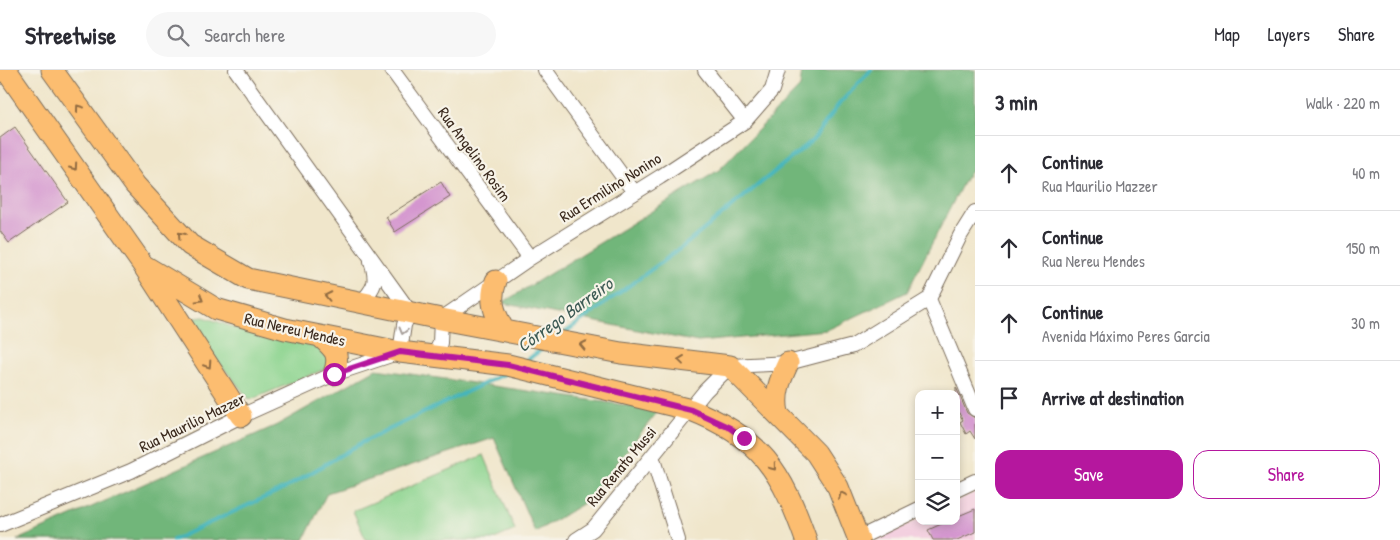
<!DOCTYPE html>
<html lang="en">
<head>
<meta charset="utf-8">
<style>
  body { margin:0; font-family:"Patrick Hand",sans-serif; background:#f7f7f7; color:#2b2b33 }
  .controls { position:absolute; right:15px; bottom:15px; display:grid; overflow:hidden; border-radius:10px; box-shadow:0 2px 8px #0003 }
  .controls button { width:45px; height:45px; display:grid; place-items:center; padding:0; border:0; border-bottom:1px solid #e1e1e2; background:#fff; color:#2b2b33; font:25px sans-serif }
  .stop { position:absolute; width:15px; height:15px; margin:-11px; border:4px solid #b5179e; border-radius:50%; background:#fff }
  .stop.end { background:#b5179e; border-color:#fff; box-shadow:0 1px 5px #0008 }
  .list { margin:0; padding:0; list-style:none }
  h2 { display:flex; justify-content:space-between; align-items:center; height:65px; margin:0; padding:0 20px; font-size:21px }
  h2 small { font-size:16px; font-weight:400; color:#7c7c81 }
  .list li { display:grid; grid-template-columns:32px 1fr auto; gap:15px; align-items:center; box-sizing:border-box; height:75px; padding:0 20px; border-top:1px solid #e1e1e2 }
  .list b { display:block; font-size:19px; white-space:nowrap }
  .list p { margin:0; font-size:16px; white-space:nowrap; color:#7c7c81 }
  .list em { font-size:16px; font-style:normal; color:#7c7c81 }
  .actions { display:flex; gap:10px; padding:15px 20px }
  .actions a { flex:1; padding:11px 0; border:1px solid #b5179e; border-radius:15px; text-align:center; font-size:18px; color:#b5179e }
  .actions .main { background:#b5179e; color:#fff }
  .icon { flex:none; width:28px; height:28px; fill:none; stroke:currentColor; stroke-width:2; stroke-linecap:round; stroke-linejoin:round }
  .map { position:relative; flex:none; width:975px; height:470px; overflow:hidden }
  header { display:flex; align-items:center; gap:30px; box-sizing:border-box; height:70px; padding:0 25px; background:#fff; border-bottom:1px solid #e1e1e2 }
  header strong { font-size:24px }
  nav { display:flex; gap:28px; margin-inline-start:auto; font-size:18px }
  .search { width:350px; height:45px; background:#f7f7f7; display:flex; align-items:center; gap:12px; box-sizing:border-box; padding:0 18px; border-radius:28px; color:#7c7c81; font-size:19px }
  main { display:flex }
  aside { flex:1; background:#fff }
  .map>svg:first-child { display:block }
  .built { fill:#f3cfdf }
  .green { fill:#8cd48f; stroke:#647f56 }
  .forest { fill:#71b67a; stroke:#56704c }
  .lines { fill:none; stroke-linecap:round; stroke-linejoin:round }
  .stream { stroke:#45b5bc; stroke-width:4 }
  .building { fill:#d496cf }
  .minor-casing { stroke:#7a6c5b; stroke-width:16 }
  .primary-casing { stroke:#7a6c5b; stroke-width:23 }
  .minor { stroke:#fff; stroke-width:14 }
  .primary { stroke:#fcbd6f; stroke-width:21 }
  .oneway { stroke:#926c42 }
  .oneway2 { stroke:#a79f9a }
  .route { stroke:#b5179e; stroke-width:6 }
  .labels { text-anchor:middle; stroke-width:4.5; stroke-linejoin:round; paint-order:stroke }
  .street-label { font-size:16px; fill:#3b2a1e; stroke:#f7f3e8 }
  .water-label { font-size:18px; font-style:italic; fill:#3e5b55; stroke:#f7f3e8 }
</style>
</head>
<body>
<header>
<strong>Streetwise</strong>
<div class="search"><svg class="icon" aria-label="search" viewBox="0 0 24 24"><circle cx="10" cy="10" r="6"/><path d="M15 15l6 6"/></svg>Search here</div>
<nav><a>Map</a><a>Layers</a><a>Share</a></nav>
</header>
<main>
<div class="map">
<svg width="975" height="470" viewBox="0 0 975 470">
  <rect width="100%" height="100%" fill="#f7f3e8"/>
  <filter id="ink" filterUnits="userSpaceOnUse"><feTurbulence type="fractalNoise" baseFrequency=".02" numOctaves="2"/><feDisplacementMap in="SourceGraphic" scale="10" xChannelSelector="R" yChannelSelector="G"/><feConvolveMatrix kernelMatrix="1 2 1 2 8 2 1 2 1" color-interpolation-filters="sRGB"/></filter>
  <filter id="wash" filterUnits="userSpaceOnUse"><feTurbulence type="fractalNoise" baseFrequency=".0096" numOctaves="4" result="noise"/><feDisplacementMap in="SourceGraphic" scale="20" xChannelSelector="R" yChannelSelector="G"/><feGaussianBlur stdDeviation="1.12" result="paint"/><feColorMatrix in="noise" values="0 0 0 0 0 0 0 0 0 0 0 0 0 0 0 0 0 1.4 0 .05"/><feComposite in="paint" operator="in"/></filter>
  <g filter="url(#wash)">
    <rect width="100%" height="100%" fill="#f0e6cb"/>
    <path class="built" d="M975,422V470H875L919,449V451H956V431Z"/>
    <path class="green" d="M204,247L241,260L325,275L332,296L250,330L194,262L193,253L195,248Z
      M484,385L515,460L492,470H366L353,441Z"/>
    <path class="forest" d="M802,0H975V96L965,109L907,222L827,260L698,272L502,233L719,100L800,17Z
      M376,299L659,340L586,432L535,462L494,368L327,423L304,470H17L277,355Z"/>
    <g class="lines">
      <path class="stream" d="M563,264L685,175L813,70L839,34L871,0
        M524,292L545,277
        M173,470L287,417L361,373L506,303"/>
    </g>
    <g id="blocks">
      <path class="building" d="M15,57L68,132L9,173L0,161V68Z
        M441,112L450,127L395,162L386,147Z
        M956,317L967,343L975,348V369L970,361L966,364L960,352L963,350L956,338Z
        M975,439V462L957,470H933L928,460L948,451H956V447Z"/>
    </g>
  </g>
  <g filter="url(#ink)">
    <use href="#blocks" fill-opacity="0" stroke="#7a6c5b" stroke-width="1"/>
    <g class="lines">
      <g class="minor-casing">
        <path id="minor" d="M392,0L530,188
          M545,0L634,122
          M705,0L745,51
          M929,229L975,339
          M361,233C375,217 378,212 371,191
          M434,286L440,273L441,249L530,188L660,107L745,51L772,20L778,0
          M652,386L678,470
          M956,420L975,411
          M0,455L131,401L241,346L334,304L400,282L404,255L410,242L236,0
          M859,468L919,439
          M576,470L593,459L705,321L730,296L788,293L853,276L929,229L960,166L975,142"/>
      </g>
      <g class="primary-casing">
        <path id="primary" d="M6,0L143,195L241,346
          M52,0L135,115L190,175L248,209L441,249L621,283L730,296L816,383L838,417L859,470
          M143,195L216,239L285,259L400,282L508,295L691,340C761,367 782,402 806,470
          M496,211C489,230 494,242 503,259
          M320,266C334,279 341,283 334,304
          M778,343C774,324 780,310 788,293"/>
      </g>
      <use href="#minor" class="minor"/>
      <use href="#primary" class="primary"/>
    </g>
    <defs><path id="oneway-chevron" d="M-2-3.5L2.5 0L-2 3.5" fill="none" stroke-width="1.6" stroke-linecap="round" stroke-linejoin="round" transform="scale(1.25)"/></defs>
    <g class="oneway">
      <use href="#oneway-chevron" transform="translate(79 38) rotate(-126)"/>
      <use href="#oneway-chevron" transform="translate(74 97) rotate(55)"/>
      <use href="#oneway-chevron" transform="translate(181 165) rotate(-132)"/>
      <use href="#oneway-chevron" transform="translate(328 226) rotate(-168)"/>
      <use href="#oneway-chevron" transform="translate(200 229) rotate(31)"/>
      <use href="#oneway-chevron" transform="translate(583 275) rotate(-168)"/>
      <use href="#oneway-chevron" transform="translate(681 290) rotate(-173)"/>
      <use href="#oneway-chevron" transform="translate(208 295) rotate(57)"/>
      <use href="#oneway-chevron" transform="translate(773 397) rotate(51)"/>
      <use href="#oneway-chevron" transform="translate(842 425) rotate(-115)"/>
    </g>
    <use class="oneway2" href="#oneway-chevron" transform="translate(403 261) rotate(105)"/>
  </g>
  <g class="lines" filter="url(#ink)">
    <path class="route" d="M334,304L400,282L508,295L691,340L730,358L744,368"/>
  </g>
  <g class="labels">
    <g class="street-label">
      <text transform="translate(475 84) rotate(54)" y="6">Rua Angelino Rosim</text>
      <text transform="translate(610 117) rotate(-32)" y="6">Rua Ermilino Nonino</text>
      <text transform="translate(295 259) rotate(13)" y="6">Rua Nereu Mendes</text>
      <text transform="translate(192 352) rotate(-26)" y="6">Rua Maurilio Mazzer</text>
      <text transform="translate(621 396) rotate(-50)" y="6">Rua Renato Mussi</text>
    </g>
    <g class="water-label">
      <text transform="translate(565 245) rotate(-36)" y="6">Córrego Barreiro</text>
    </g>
  </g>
</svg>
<div class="controls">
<button>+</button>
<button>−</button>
<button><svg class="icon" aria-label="layers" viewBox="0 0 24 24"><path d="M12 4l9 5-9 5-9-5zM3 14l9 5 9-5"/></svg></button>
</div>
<div class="stop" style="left:334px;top:304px"></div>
<div class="stop end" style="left:744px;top:368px"></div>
</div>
<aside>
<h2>3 min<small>Walk · 220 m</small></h2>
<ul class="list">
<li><svg class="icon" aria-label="ahead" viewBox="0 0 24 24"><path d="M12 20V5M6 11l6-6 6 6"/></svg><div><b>Continue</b><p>Rua Maurilio Mazzer</p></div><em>40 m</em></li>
<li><svg class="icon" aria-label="ahead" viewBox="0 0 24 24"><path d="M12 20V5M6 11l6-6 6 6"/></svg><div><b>Continue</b><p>Rua Nereu Mendes</p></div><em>150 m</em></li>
<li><svg class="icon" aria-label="ahead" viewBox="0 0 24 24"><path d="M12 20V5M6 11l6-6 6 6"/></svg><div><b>Continue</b><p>Avenida Máximo Peres Garcia</p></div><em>30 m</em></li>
<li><svg class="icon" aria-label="arrive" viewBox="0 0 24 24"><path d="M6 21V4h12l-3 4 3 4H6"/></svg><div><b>Arrive at destination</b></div></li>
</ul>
<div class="actions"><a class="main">Save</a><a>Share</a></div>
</aside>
</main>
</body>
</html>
